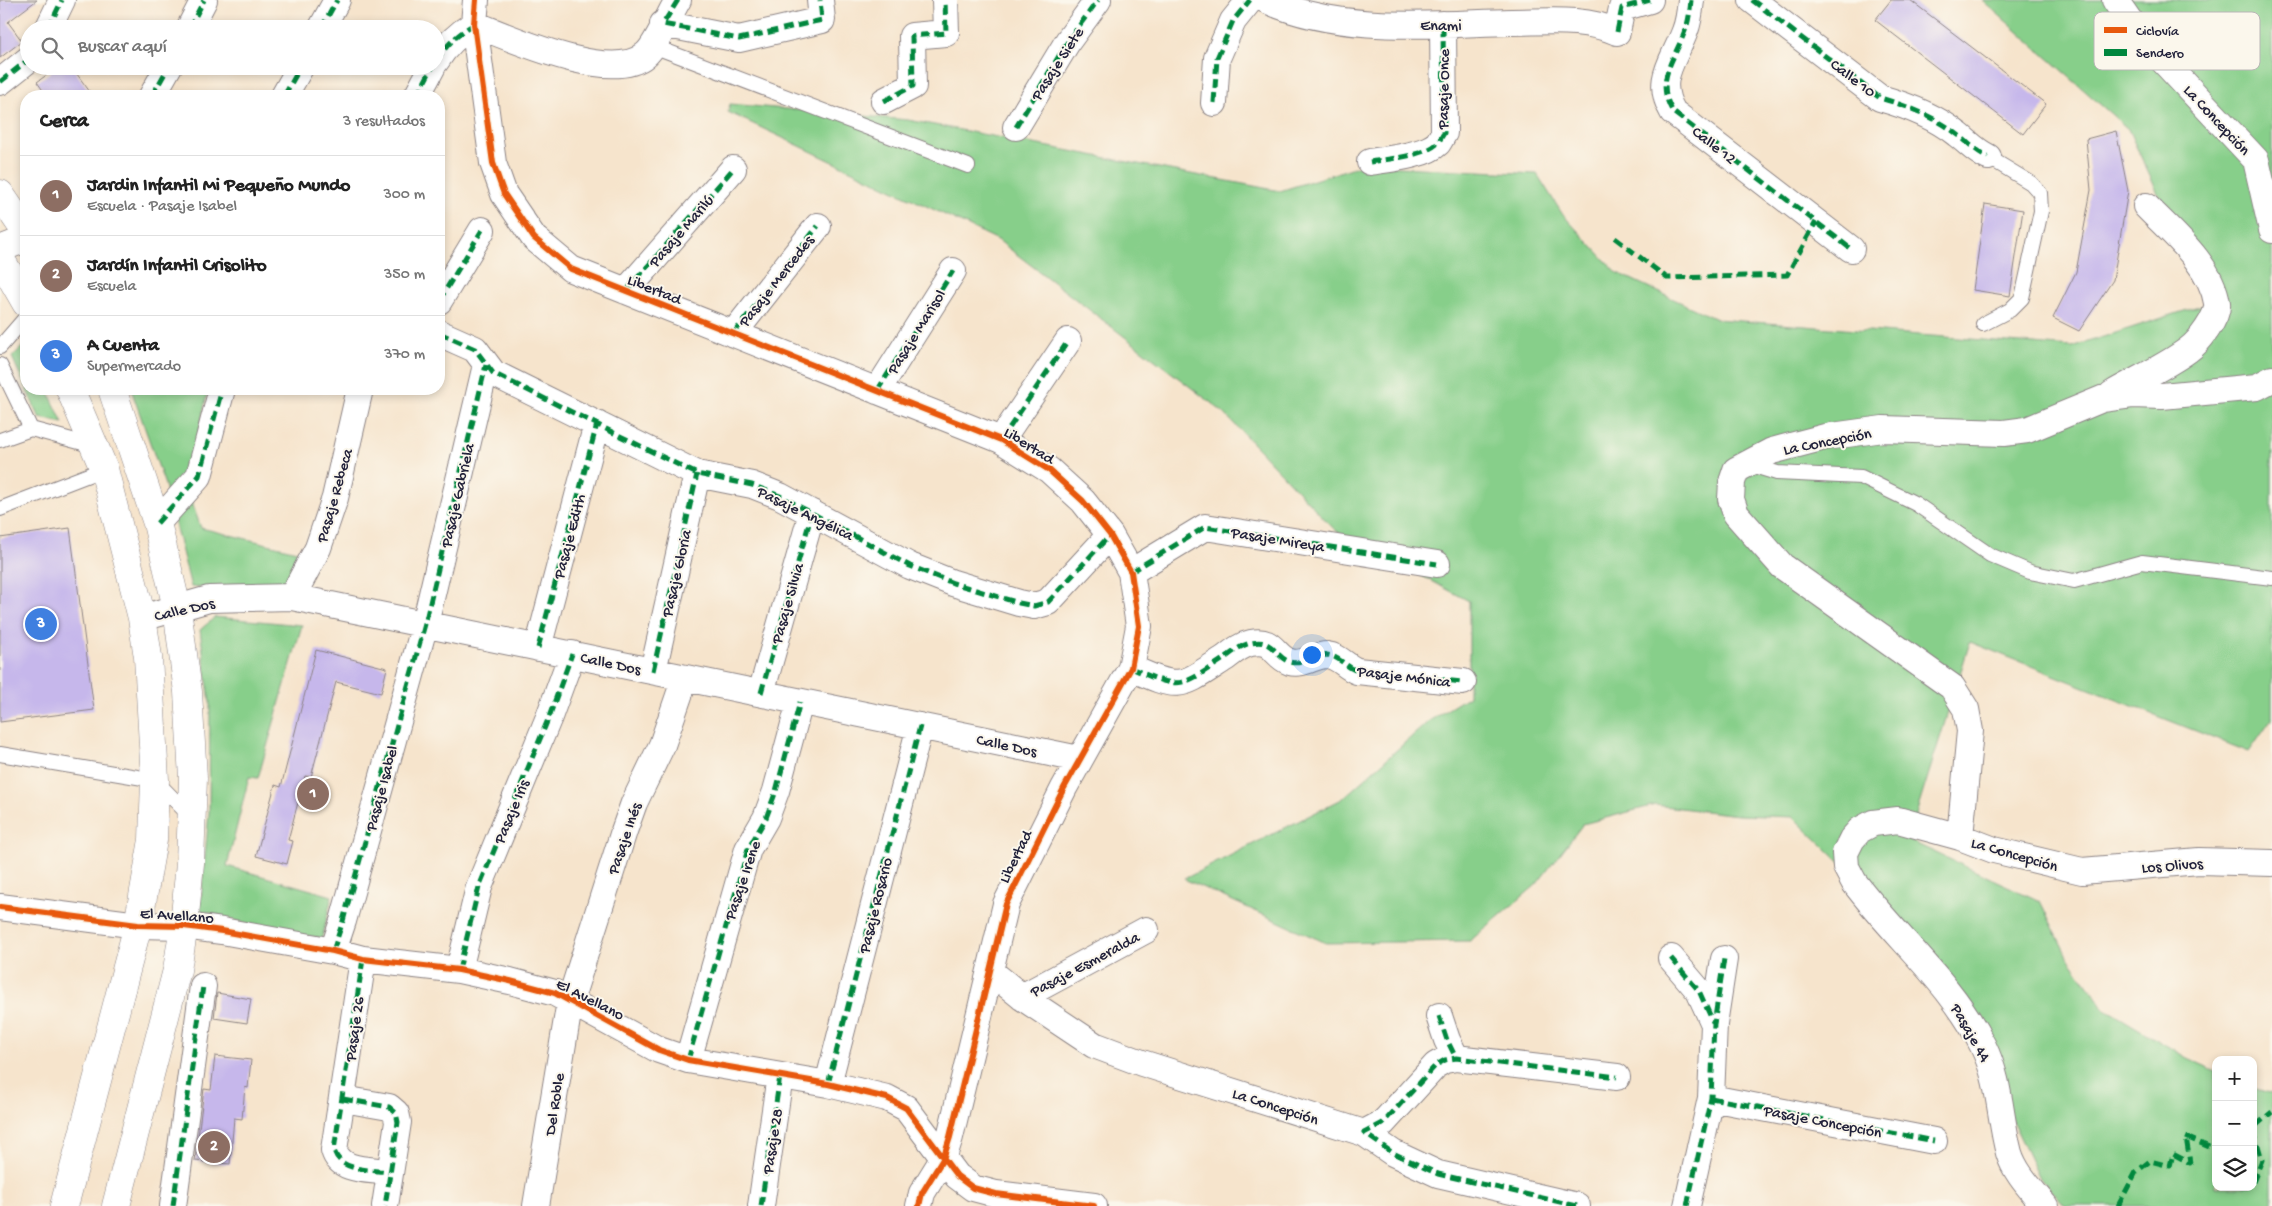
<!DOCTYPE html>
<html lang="es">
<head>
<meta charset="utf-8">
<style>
  body { margin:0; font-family:"Gochi Hand",sans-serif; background:#f6f6f6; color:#222 }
  .controls { position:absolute; right:15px; bottom:15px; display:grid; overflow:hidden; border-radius:10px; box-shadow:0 2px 8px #0003 }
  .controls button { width:45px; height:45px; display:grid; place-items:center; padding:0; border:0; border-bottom:1px solid #e0e0e0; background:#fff; color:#222; font:25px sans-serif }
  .you { position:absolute; left:1311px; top:654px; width:18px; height:18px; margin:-12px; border:4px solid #fff; border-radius:50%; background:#1a73e8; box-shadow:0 0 0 8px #1a73e833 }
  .badge { display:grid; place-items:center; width:32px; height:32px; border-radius:50%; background:#d1495b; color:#fff; font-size:16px; font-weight:700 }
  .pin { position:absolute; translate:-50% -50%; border:2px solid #fff; box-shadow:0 1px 5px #0006 }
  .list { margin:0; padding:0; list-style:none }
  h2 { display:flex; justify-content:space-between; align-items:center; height:65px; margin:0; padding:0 20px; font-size:21px }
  h2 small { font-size:16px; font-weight:400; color:#767676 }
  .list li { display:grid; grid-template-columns:32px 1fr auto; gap:15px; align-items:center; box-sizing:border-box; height:80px; padding:0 20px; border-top:1px solid #e0e0e0 }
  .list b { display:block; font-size:19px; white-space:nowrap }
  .list p { margin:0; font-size:16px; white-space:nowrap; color:#767676 }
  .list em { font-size:16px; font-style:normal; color:#767676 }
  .icon { flex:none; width:28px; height:28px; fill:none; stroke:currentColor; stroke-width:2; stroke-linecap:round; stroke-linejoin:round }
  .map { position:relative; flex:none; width:2272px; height:1206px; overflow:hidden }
  .search { position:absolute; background:#fff; box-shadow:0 2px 8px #0003; left:20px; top:20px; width:425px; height:55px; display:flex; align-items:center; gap:12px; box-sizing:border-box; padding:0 18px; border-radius:28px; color:#767676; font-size:19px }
  .panel { position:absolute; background:#fff; box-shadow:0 2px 8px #0003; left:20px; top:90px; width:425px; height:305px; border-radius:20px }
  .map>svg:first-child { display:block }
  .green { fill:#87cf8a; stroke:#547862 }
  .building { fill:#c6b7eb }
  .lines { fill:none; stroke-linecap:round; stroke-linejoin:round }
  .service-casing { stroke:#8c8384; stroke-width:16 }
  .minor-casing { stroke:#8c8384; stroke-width:28 }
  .secondary-casing { stroke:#8c8384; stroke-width:29 }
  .service { stroke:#fff; stroke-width:14 }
  .minor { stroke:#fff; stroke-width:26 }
  .secondary { stroke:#fff; stroke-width:28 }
  .quiet { stroke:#00873e; stroke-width:5; stroke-dasharray:10 5; stroke-linecap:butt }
  .cycleway-casing { stroke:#fbf7ec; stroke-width:9 }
  .cycleway { stroke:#e8590c; stroke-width:6 }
  .labels { text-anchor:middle; stroke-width:4; stroke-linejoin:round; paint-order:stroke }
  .street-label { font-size:16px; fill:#22223b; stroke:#fbf7ec }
  .key { fill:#fbf7ec; stroke:#bab7b7; stroke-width:1 }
  .key-label { font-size:14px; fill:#22223b }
</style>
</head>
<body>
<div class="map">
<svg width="2272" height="1206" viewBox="0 0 2272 1206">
  <rect width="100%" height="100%" fill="#fbf7ec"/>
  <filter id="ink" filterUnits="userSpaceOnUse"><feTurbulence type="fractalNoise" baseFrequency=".02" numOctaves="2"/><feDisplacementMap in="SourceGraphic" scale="10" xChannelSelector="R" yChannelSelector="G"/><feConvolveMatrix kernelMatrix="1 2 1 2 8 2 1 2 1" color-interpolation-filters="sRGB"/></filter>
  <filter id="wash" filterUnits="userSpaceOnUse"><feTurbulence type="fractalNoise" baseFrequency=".0096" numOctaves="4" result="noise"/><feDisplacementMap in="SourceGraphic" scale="20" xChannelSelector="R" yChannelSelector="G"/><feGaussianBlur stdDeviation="1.12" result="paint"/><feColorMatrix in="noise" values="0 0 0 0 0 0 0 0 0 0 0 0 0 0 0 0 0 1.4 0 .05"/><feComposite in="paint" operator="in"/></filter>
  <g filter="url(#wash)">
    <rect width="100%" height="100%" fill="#f6e4cc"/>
    <path class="green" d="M1982,0H2272V719L2249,752L1970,642L1908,840L2040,901L2067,956L2104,1008L2187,1058L2216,1071V1187H2253V1088L2272,1094V1206H2065L2039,1177L1986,1066H1992L1937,956L1793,817L1738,815L1655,805L1583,824L1536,885L1470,941L1326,943L1184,879L1342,799L1429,721L1469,696V601L1335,530L1223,412L998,240L728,112L730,104L908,120L1280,191L1361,165L1537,174L1563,215L1616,272L1716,319L2072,347L2209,303L2128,129Z
      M26,343V388L12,357Z
      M26,389H47L63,423L40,418Z
      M131,389H208L187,489L201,528L301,552L291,596L191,587L165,485Z
      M215,617L302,625L258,778L249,777L227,866L332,896L322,938L264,929L200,910L209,812L210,702L200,630Z"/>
    <g id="blocks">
      <path class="building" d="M0,0H37L8,22L22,41L0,58Z
        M1891,0H1910L2046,104L2023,134L1875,20Z
        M59,66H71L93,96H47L37,82Z
        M2116,131L2128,191L2113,280L2079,331L2053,318L2076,272L2091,190L2086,139Z
        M1985,204L2023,210L2010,296L1973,290Z
        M70,528L94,710L0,722V538Z
        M316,650L387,668L381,693L336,682L311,777L305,776L288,840L293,841L287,864L256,856L275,785L281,787Z
        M217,993L251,999L247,1023L214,1018Z
        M215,1056L251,1060L248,1088L245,1087L242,1119L234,1118L230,1164L195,1161L204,1089L211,1090Z"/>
    </g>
  </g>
  <g filter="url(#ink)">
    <use href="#blocks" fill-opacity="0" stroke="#8c8384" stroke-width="1"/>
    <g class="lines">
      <g class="service-casing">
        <path id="service" d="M653,46L968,166
          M1983,324L2010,310L2022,298L2041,211L2040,193L2031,183L1988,157
          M0,347L26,317
          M0,365L31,429L94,446
          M0,440L31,429
          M1748,464L1777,473L1861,477L1916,504L1990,555L2030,572L2074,581L2142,562L2272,578
          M0,509L104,469
          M0,754L155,780L191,817"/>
      </g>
      <g class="minor-casing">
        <path id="minor" d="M476,0L474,24L493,163L504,194L534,238L571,269L1001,440L1049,470L1083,501L1110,535L1131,572L1139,626L1131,668L1064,788L1006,904L950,1137L943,1159L922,1193L919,1206
          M1266,0C1341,34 1431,24 1511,22C1547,22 1583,17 1617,32L1622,8L1650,0
          M1691,0C1690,10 1689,21 1685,31C1674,61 1654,80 1673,112L1851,249
          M1752,0L1880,98C1905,105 1936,117 1957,134C1969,143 1975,151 1988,157
          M2115,0L2140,36L2256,160L2272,230
          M663,24L739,39L822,20L820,0
          M48,29L62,0
          M189,29L204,0
          M321,29L337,0
          M436,61C446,45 458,34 474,24C511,38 611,84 645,55C655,48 670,13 678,0
          M0,82L29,59
          M152,96L169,66
          M284,96L301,66
          M417,96L433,66
          M884,101L913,86L912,36L946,33L945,0
          M1214,103L1217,58L1233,21L1250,0
          M1016,127L1068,41L1098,0
          M1370,162C1388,159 1425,156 1438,143C1440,140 1442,136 1444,133L1443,24
          M0,249L26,239
          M626,291L733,169
          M439,301L482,230
          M439,333L475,349L493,373L697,474L752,485L780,496L910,566L953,583L1019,603L1034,606L1048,602L1110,535
          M733,334L818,226
          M877,391L953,271
          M2112,394C2136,380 2165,367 2188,350C2198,343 2219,317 2217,303C2211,264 2172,233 2146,206
          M1001,440L1068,341
          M157,523L199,476L222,389
          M1131,572L1205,527L1437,564
          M292,597L318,548L335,498L360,389
          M142,618L209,599L292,597L1079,759
          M538,648L597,424
          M1131,668C1182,691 1180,687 1225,658C1233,652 1241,645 1251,643C1274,638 1273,656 1290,662C1303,666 1314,655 1327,655C1339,656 1346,667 1357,671L1463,682
          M653,671L697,474
          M761,693L812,513
          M1960,837L1970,731L1966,709L1952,687L1782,566L1736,514L1731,499L1732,482L1736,470L1772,451L1825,437L1883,429L2004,433L2027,430L2102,399L2132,395L2162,396L2257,387L2272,379
          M0,907L138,925L184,926L222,931L333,951L363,959L459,970L510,981L555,993L659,1050L688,1060L828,1084L887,1098L906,1108L957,1176L973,1188L996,1194L1094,1206
          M333,951L343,921L425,624L486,365
          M1671,958L1699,991L1714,1024
          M363,959L334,1150C340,1172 369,1169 388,1172
          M459,970L479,887L549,717L572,654
          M990,971L1022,997L1094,1045L1142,1063L1364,1133L1393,1153L1438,1174L1577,1206
          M1022,997L1146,930
          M1439,1016L1447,1040L1456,1058
          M688,1060L748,849L766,818L776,791L800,702
          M828,1084L920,726
          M1711,1098L1934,1141
          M343,1099L389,1107L396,1113L398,1122L385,1206
          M1364,1133L1383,1123L1436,1065L1445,1060L1456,1058L1617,1077
          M173,1206L203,986
          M536,1206L570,1001L624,831L634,803L662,745L685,678
          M761,1206L780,1076
          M1687,1206L1711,1098L1714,1024L1724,959
          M2045,1206C2032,1190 2015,1173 2009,1153C1999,1115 2001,1083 1983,1046C1952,983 1896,938 1854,882L1846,867L1845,853L1852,839L1860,830L1873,823L1898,820L1960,837L1994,850L2082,871L2199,861L2272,863"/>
      </g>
      <g class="secondary-casing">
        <path id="secondary" d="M0,194L26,232
          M0,258L26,303
          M112,389L157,523L177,608L188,692L193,778L190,863L184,926L177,970L116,1206
          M64,1206L138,925L153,840L155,780L148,657L142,618L104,469L70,389"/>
      </g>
      <use href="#service" class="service"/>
      <use href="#minor" class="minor"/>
      <use href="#secondary" class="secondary"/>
      <path class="quiet" d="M678,0L663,24L739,39L822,20L820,0
        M1691,0C1690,10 1689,21 1685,31C1674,61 1654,80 1673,112L1851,249
        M1752,0L1880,98C1905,105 1936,117 1957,134C1969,143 1975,151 1988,157
        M48,29L62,0
        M189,29L204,0
        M321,29L337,0
        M1617,32L1622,8L1650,0
        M436,61C446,45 458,34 474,24
        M0,82L29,59
        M152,96L169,66
        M284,96L301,66
        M417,96L433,66
        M884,101L913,86L912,36L946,33L945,0
        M1214,103L1217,58L1233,21L1250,0
        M1016,127L1068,41L1098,0
        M1370,162C1388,159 1425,156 1438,143C1440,140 1442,136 1444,133L1443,24
        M1615,238L1667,278L1787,275L1816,222
        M626,291L733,169
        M439,301L482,230
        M439,333L475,349L493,373L697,474L752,485L780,496L910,566L953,583L1019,603L1034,606L1048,602L1110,535
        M733,334L818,226
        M877,391L953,271
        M1001,440L1068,341
        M157,523L199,476L222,389
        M1131,572L1205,527L1437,564
        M538,648L597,424
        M1131,668C1182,691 1180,687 1225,658C1233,652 1241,645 1251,643C1274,638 1273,656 1290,662C1303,666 1314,655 1327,655C1339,656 1346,667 1357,671L1463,682
        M653,671L697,474
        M761,693L812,513
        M333,951L343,921L425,624L486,365
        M1671,958L1699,991L1714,1024
        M363,959L334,1150C340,1172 369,1169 388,1172
        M459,970L479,887L549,717L572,654
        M1439,1016L1447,1040L1456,1058
        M688,1060L748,849L766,818L776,791L800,702
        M828,1084L920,726
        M1711,1098L1934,1141
        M343,1099L389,1107L396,1113L398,1122L385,1206
        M2253,1182L2262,1160L2253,1128L2272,1112
        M173,1206L203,986
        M761,1206L780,1076
        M1577,1206L1438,1174L1393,1153L1364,1133L1383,1123L1436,1065L1445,1060L1456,1058L1617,1077
        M1687,1206L1711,1098L1714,1024L1724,959
        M2118,1206L2136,1172L2150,1161L2170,1166L2173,1154L2190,1163L2186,1137L2216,1150"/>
      <g class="cycleway-casing">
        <path id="cycleway" d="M476,0L474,24L493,163L504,194L534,238L571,269L1001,440L1049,470L1083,501L1110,535L1131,572L1139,626L1131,668L1064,788L1006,904L950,1137L943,1159L922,1193L919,1206
          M0,907L138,925L184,926L222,931L333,951L363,959L459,970L510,981L555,993L659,1050L688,1060L828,1084L887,1098L906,1108L957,1176L973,1188L996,1194L1094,1206"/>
      </g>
      <use href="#cycleway" class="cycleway"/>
    </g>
  </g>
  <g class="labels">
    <g class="street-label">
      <text x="1441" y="30">Enami</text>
      <text transform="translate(1056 63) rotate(-57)" y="6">Pasaje Siete</text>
      <text transform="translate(1854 77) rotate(37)" y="6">Calle 10</text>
      <text transform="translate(1442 89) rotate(-89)" y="6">Pasaje Once</text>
      <text transform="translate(2218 119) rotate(47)" y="6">La Concepción</text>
      <text transform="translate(1715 144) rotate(38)" y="6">Calle 12</text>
      <text transform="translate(680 230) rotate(-49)" y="6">Pasaje Marilú</text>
      <text transform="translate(775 280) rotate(-52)" y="6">Pasaje Mercedes</text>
      <text transform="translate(655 288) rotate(22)" y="6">Libertad</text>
      <text transform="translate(915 331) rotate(-58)" y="6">Pasaje Marisol</text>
      <text transform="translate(1827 440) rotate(-11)" y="6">La Concepción</text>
      <text transform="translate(1030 444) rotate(32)" y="6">Libertad</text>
      <text transform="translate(333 495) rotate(-74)" y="6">Pasaje Rebeca</text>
      <text transform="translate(456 495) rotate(-77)" y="6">Pasaje Gabriela</text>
      <text transform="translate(806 512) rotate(26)" y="6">Pasaje Angélica</text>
      <text transform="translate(568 536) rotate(-75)" y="6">Pasaje Edith</text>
      <text transform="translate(1278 538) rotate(9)" y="6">Pasaje Mireya</text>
      <text transform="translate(675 573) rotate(-77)" y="6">Pasaje Gloria</text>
      <text transform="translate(786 603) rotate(-74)" y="6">Pasaje Silvia</text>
      <text transform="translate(184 608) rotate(-13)" y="6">Calle Dos</text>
      <text transform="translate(611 662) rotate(12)" y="6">Calle Dos</text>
      <text transform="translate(1404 675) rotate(7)" y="6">Pasaje Mónica</text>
      <text transform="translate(1007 744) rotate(12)" y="6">Calle Dos</text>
      <text transform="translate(380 788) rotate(-75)" y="6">Pasaje Isabel</text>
      <text transform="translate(510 811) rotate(-67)" y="6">Pasaje Iris</text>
      <text transform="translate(623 838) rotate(-71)" y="6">Pasaje Inés</text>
      <text transform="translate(2015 853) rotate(16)" y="6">La Concepción</text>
      <text transform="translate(1014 856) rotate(-64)" y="6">Libertad</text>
      <text transform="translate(2172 864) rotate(-4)" y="6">Los Olivos</text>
      <text transform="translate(741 880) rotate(-71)" y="6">Pasaje Irene</text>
      <text transform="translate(874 905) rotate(-76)" y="6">Pasaje Rosario</text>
      <text transform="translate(177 914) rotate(4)" y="6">El Avellano</text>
      <text transform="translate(1084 963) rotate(-28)" y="6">Pasaje Esmeralda</text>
      <text transform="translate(591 998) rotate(27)" y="6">El Avellano</text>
      <text transform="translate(353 1029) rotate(-82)" y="6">Pasaje 26</text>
      <text transform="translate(1972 1032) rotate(60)" y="6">Pasaje 44</text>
      <text transform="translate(553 1104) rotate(-81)" y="6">Del Roble</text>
      <text transform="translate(1276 1105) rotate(18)" y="6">La Concepción</text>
      <text transform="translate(1823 1120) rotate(11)" y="6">Pasaje Concepción</text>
      <text transform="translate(771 1141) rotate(-81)" y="6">Pasaje 28</text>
    </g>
  </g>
  <rect x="2094" y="12" width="166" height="58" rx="8" class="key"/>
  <rect x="2104" y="27" width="23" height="6" fill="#e8590c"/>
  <rect x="2104" y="49" width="23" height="7" fill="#00873e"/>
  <g class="key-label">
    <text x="2136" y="35">Ciclovía</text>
    <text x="2136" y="57">Sendero</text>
  </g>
</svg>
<div class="controls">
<button>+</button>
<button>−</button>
<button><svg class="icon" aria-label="layers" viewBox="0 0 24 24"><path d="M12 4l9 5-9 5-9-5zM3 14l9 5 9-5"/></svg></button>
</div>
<div class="you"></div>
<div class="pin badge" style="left:313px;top:794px;background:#8d6e63">1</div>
<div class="pin badge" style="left:214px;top:1147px;background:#8d6e63">2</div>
<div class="pin badge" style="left:41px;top:624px;background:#3f7fe0">3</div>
<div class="search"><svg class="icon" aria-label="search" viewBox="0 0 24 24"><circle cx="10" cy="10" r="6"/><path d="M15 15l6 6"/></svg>Buscar aquí</div>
<section class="panel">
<h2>Cerca<small>3 resultados</small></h2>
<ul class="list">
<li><span class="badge" style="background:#8d6e63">1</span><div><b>Jardin Infantil Mi Pequeño Mundo</b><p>Escuela · Pasaje Isabel</p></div><em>300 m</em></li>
<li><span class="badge" style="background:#8d6e63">2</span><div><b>Jardín Infantil Crisolito</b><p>Escuela</p></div><em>350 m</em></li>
<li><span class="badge" style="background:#3f7fe0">3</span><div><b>A Cuenta</b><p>Supermercado</p></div><em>370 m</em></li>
</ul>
</section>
</div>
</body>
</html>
